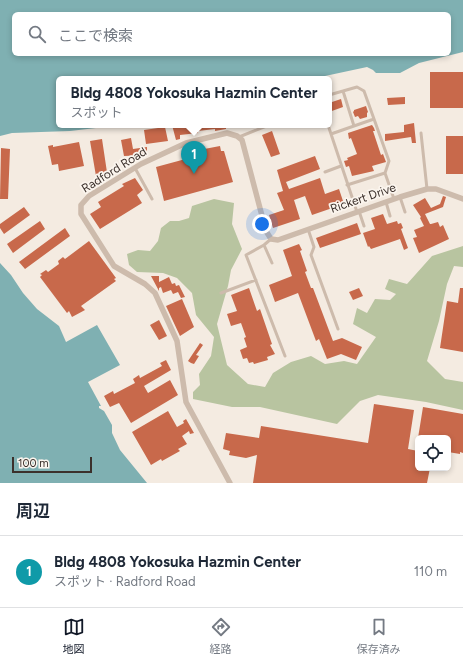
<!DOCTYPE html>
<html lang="ja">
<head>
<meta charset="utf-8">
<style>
  body { margin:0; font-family:Figtree,"Noto Sans JP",sans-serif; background:#f6f6f7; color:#1f2937 }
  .controls { position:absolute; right:12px; bottom:12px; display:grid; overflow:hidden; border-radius:6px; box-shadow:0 2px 6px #0003 }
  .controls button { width:36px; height:36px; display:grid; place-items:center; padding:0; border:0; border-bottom:1px solid #e0e1e3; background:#fff; color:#1f2937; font:20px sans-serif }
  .scale { position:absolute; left:12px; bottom:10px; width:80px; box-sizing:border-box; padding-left:4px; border:2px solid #3b302b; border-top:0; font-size:11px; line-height:14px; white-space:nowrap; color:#3b302b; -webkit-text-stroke:3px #fbf5ee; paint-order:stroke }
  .you { position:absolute; left:262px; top:224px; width:14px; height:14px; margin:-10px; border:3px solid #fff; border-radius:50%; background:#1a73e8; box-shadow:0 0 0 6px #1a73e833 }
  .badge { display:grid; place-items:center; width:26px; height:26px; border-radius:50%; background:#111827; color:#fff; font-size:13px; font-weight:700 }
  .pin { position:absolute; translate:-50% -33px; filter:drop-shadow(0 1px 2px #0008) }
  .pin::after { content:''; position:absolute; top:21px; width:14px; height:12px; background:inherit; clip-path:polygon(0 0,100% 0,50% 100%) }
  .popup { position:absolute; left:56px; top:76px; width:276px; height:52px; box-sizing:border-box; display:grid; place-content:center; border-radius:6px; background:#fff; filter:drop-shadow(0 1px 3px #0005); font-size:13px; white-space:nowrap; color:#747a83 }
  .popup b { font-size:15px; color:#1f2937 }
  .popup::after { content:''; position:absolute; left:50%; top:100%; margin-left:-8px; border:8px solid transparent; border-top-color:#fff }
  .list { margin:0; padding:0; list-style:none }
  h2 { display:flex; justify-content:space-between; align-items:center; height:52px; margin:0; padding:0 16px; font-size:17px }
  h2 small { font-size:13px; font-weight:400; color:#747a83 }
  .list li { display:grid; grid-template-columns:26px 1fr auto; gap:12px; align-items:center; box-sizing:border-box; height:72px; padding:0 16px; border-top:1px solid #e0e1e3 }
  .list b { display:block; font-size:15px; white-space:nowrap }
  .list p { margin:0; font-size:13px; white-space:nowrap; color:#747a83 }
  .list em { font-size:13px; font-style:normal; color:#747a83 }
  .icon { flex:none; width:22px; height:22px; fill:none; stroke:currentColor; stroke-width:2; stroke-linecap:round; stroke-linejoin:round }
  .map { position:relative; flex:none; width:463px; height:483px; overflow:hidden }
  .search { position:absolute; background:#fff; box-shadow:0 2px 6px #0003; left:12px; right:12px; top:12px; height:44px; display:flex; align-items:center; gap:10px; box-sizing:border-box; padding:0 14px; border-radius:6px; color:#747a83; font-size:15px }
  .sheet { height:124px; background:#fff }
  nav { display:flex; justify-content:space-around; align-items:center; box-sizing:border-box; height:56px; border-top:1px solid #e0e1e3; background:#fff; font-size:11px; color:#747a83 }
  nav a { display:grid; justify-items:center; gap:2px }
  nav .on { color:#111827 }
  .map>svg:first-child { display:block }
  .green { fill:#b8c4a0 }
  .water { fill:#7fb0b2; fill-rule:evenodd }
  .building { fill:#c8694b }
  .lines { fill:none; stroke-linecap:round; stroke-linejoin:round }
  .service { stroke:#cdbbac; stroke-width:3 }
  .minor { stroke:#cdbbac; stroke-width:5.5 }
  .labels { text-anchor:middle; stroke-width:3.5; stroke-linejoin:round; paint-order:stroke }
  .street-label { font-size:12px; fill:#3b302b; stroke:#fbf5ee }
</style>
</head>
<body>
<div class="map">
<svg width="463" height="483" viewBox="0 0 463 483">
  <rect width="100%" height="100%" fill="#f4ebe1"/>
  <path class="green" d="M214,199L234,203L232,224L242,249L231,270L228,286L217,324L227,365L248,384L265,387L273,373L291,362L311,356L325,364L344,361L357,364L376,337L353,324L357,308L367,313L375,299L390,300L396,294L385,289L389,279L407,284L432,256L463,246V267L454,266L447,284L439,321L427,361L445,379L463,382V410L426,402L378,395L360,401L337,424L260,407H232L193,399V392L200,385L199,374L211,356L214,337L196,315L192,293L177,278L163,273L137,272L129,265L127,254L138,250L150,251L158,241L161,228L170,221H179L189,218L192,206Z"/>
  <path class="water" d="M0,0H463V52L419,63L400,73H376L373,70L367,67L311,79H59V125H122L70,131L12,133L0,136ZM14,14H449V54H14Z
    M0,263L11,275L23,293L37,309L59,326L66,342L97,325L120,365L88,382L101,406H99V408L104,411L112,425V433L120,450L147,483H0Z"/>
  <path class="building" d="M430,72H463V108H430Z
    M405,97V104L388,105L387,98Z
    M341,99L343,107L329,112V103Z
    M366,106L368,112L367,113V117L360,119L358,116L355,117L353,112L354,111V110Z
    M414,123L416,143H412L411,137L385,141V134L404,132V125Z
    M172,125H226V129L215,131V129L198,131V133L180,135V139L176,140Z
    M372,125L374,128L375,131H373L381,155L383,154L386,162L372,166L374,171L352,176L349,166L346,167L344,161L348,160L347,158L357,154L351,138L349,139L348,133Z
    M165,127L168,141L146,144L144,130Z
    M272,131L280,154L271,157L262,135Z
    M446,136H463V174H446Z
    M131,138L133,149L147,147V155L124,156L121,140Z
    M102,139L108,179L97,182L90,141Z
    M79,142L84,166L59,171L58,164L52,165L48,146L53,145V147Z
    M220,146L221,151H224L233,182L164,201L156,167L193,157L192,154L198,151L199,150Z
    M1,148L10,149L8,199H0Z
    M315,156L320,169L286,182L289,189L320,178L325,194L339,189L344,204L312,215L305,196L294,200L300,219L273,228L269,215L284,210L277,193L283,191L277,170Z
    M135,178L143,190L137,195L142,203L100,229L90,214L101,207L98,202L124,186L122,184Z
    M443,196L446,197L443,207L425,214L430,224H431L438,222L440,227L443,225L449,239L419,253L413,238L417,237L414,230L424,226L420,218L421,217L413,205L425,198L431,208L440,204Z
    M24,207L30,215L4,234L0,228V224Z
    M383,214L387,224L397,221L398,224L401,223L403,228L401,229L408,248L404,250L400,239L371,249L369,246L368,247L363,233L375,229L371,218Z
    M40,221L45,229L13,253L7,244Z
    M357,223L361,234L320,248L316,238Z
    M65,228L70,236L25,269L19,262Z
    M89,241L116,278L114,279L116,281L81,306L85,310L72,317L69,311L67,313L40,277L42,275L40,274L46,270L48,272L59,264L58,261L63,257L65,259Z
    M299,244L302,250L300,251L307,271L305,272L311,288H313L333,341L342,338L362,347L356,360L341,354L327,359L319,339L316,341L298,293L275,302L269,285L292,276L283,250Z
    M151,276H159V282L169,277L172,284L175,283L176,286L179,285L185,297L181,298L178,292L173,294L171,290L163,293L161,287L159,288V291Z
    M249,288L257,311L260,309L272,344L270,345L275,354L267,357L268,360L254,364L253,362L249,363L247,358L243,359L240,350L247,347L244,338L246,337L241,323L231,326L227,314L237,311L231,295Z
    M359,288L363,296L353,300L349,292Z
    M460,288H463V352L440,348L447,301L458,303Z
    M182,299L194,327L180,336L166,306Z
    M159,320L167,336L159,340L150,325Z
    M200,343L203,345L196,355L199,356L194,364L191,363L188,361Z
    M166,360L171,370L144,386L148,393L170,380L178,395L131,423L119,403L110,407L104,396L113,391L114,394L135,383L133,379L139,375L140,378L162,366L160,363Z
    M374,404L414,410L408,449L418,451V468H430L427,483H253L257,455L246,458L229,455L230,451L223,449L226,433L259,438L261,426L368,443Z
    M423,407L463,414V453L460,452V454L448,452V438H418Z
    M168,411L177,427L184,423L183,421L186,419L194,433L190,434L189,431L182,436L187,444L178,449L180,451L162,461L161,459L151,465L132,432Z"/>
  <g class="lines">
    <path class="service" d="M343,91L354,126
      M329,95L357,87L364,91L389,161L385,173L394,199
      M328,125L357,212
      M421,133L427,189
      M331,134L374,119
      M239,137L269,125
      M135,168L152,199
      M325,172L341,166
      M347,185L385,173
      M400,197L405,212
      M386,202L390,216
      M359,211L364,226
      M308,229L314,247L311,255L338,329
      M271,239L264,245L246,255L285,356
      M264,245L272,263
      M221,293L256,280"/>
    <path class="minor" d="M230,483L186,402L177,341L155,293L145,284L114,266L81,214V205L89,196L141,164L186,143L227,133L237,136L242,140L266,231L271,239L278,240L400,197L427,189H436L463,199"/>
  </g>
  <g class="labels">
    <g class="street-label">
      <text transform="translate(114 170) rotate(-32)" y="4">Radford Road</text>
      <text transform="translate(363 198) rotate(-19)" y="4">Rickert Drive</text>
    </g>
  </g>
</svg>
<div class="controls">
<button><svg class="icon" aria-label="locate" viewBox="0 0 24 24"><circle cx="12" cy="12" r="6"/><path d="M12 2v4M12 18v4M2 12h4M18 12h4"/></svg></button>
</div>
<div class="scale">100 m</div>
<div class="you"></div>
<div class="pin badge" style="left:194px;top:174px;background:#0f9aa8">1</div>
<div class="popup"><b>Bldg 4808 Yokosuka Hazmin Center</b>スポット</div>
<div class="search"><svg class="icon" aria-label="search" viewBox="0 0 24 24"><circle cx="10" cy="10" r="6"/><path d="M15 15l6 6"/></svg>ここで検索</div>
</div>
<section class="sheet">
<h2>周辺<small></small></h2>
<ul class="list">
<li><span class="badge" style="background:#0f9aa8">1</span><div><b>Bldg 4808 Yokosuka Hazmin Center</b><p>スポット · Radford Road</p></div><em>110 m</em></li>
</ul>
</section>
<nav>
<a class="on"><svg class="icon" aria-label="map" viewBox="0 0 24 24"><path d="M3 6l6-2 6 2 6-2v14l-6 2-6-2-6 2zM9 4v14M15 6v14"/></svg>地図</a>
<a><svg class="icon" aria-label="directions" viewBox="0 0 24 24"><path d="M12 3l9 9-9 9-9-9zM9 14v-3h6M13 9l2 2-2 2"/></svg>経路</a>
<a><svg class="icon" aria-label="saved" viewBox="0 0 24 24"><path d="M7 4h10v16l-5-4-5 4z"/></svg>保存済み</a>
</nav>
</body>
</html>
